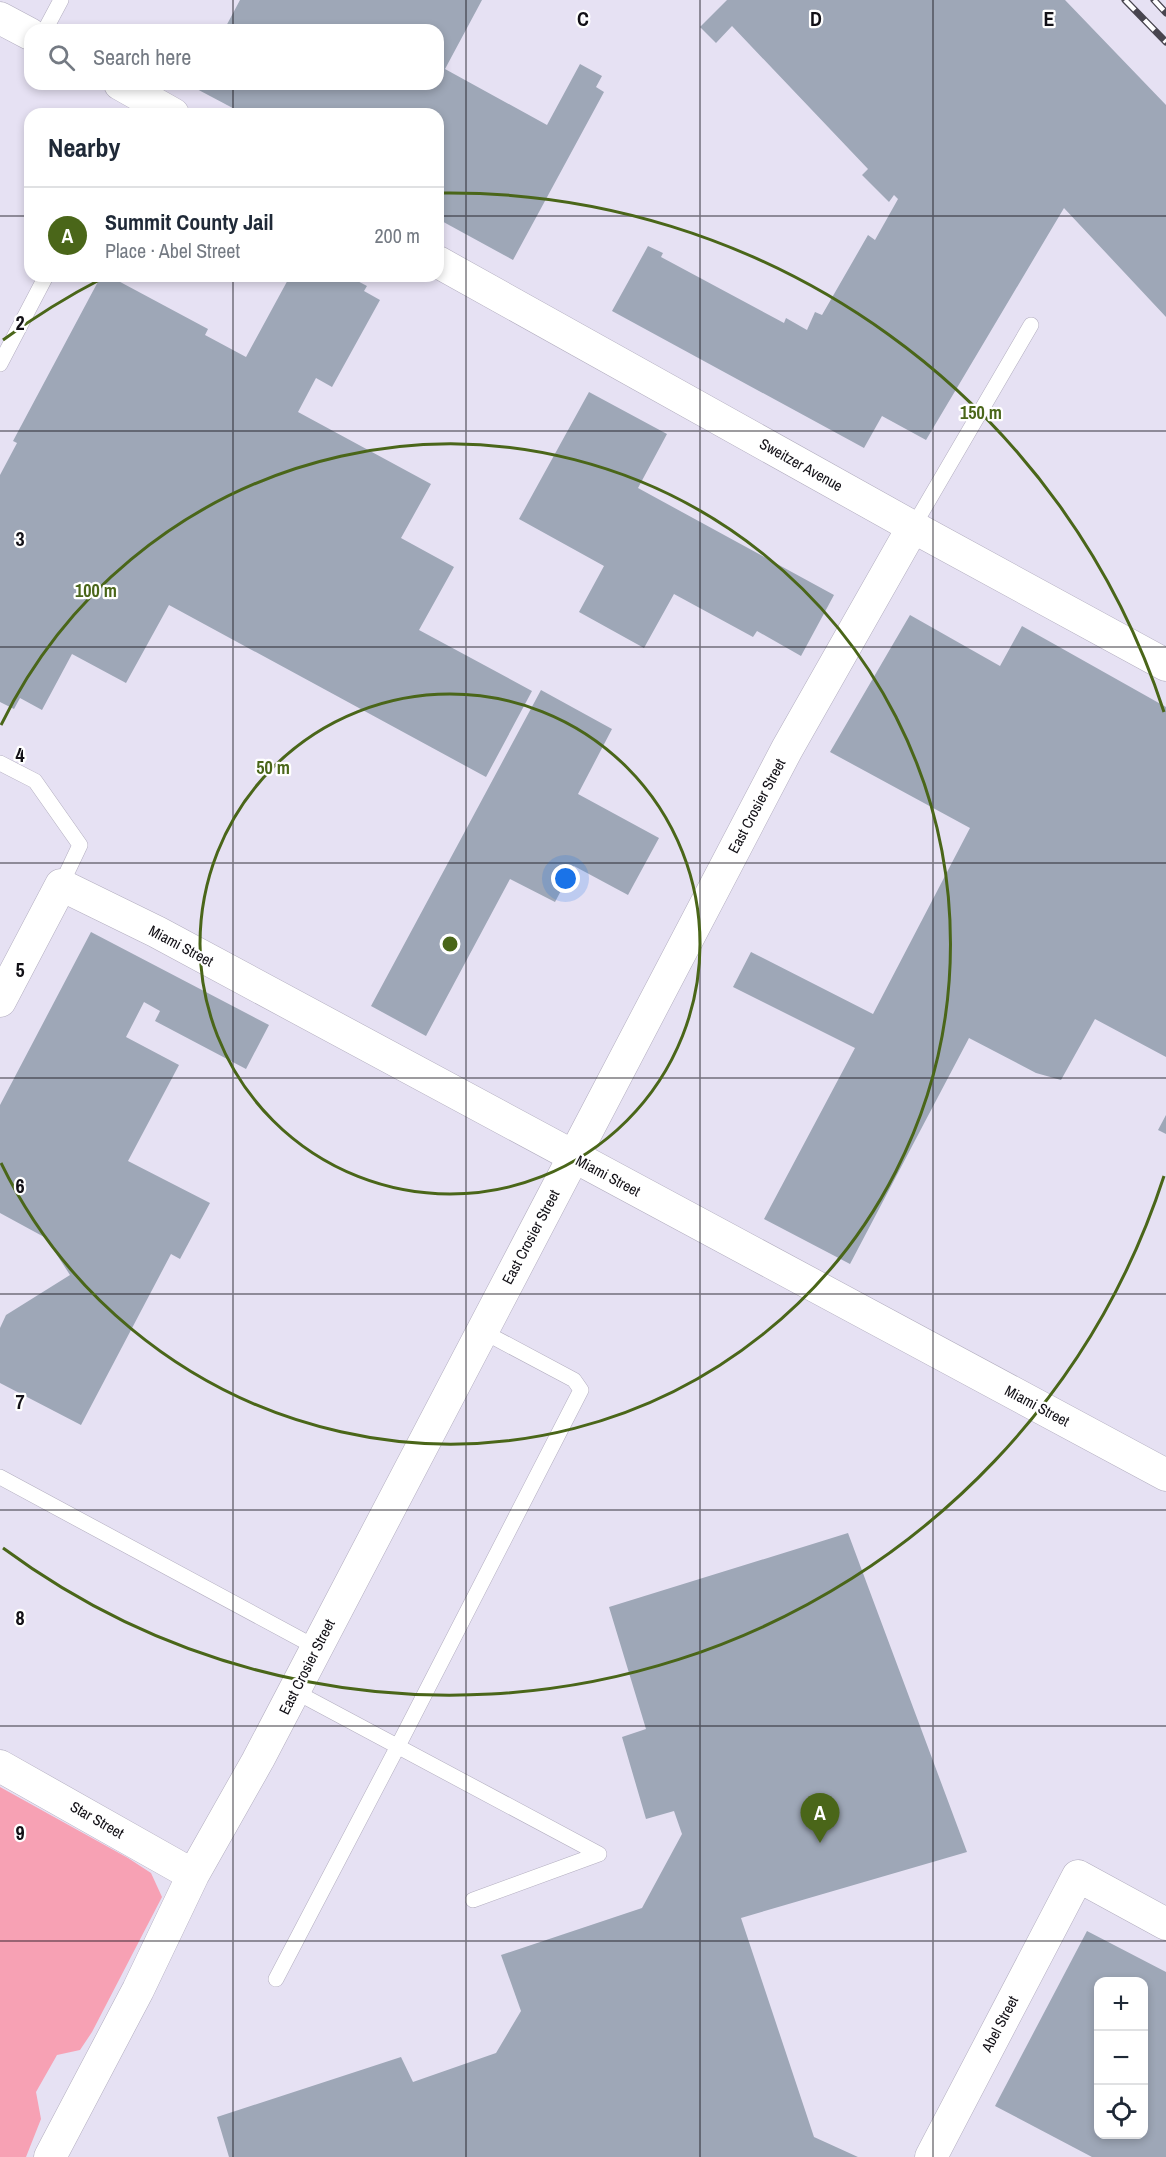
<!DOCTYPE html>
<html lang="en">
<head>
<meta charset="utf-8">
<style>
  body { margin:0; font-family:"Archivo Narrow",sans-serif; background:#f2f2f3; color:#1f2937 }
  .controls { position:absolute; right:18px; bottom:18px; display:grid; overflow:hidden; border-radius:12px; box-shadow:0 3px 9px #0003 }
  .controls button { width:54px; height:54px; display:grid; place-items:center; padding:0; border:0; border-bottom:2px solid #e0e1e3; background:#fff; color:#1f2937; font:30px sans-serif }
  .you { position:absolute; left:566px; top:879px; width:21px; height:21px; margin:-15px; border:4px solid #fff; border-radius:50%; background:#1a73e8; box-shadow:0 0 0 9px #1a73e833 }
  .badge { display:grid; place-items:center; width:39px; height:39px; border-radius:50%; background:#4a6619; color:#fff; font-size:20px; font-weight:700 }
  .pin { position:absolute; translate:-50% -50px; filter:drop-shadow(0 2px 3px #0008) }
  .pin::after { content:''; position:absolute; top:32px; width:21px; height:18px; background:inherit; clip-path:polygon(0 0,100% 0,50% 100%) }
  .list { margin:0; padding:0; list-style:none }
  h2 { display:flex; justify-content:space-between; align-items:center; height:78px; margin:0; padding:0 24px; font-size:26px }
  h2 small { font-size:20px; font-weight:400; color:#747a83 }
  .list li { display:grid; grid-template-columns:39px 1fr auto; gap:18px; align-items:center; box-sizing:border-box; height:96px; padding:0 24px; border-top:2px solid #e0e1e3 }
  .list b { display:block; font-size:22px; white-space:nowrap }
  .list p { margin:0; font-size:20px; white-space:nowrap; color:#747a83 }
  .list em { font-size:20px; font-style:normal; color:#747a83 }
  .icon { flex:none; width:33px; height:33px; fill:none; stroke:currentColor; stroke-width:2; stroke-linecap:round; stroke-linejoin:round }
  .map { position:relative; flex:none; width:1166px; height:2157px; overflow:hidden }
  .search { position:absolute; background:#fff; box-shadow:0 3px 9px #0003; left:24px; top:24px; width:420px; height:66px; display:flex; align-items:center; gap:15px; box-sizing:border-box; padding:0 21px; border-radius:18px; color:#747a83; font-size:22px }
  .panel { position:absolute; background:#fff; box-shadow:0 3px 9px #0003; left:24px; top:108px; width:420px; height:174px; border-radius:18px }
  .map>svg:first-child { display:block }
  .green { fill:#f7a1b4 }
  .building { fill:#9ea7b7; fill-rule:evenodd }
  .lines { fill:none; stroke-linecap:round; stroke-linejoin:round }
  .service-casing { stroke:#b2adbf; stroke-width:16 }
  .minor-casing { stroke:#b2adbf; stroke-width:33 }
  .service { stroke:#fff; stroke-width:15 }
  .minor { stroke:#fff; stroke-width:32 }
  .rail-casing { stroke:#48454f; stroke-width:7 }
  .rail { stroke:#fff; stroke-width:4.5; stroke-dasharray:14; stroke-linecap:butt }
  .grid { fill:none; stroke:#121016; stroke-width:1.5; stroke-opacity:0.55 }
  .ring { fill:none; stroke:#4a6619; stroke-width:3 }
  .labels { text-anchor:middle; stroke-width:4.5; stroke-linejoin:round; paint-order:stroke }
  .street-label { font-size:15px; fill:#121016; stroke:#fff }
  .grid-label { font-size:20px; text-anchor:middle; font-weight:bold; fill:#121016; stroke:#fff; stroke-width:4.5; stroke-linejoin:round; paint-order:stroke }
  .centre { fill:#4a6619; stroke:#fff; stroke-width:3 }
  .ring-label { font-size:18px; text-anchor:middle; font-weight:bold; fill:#4a6619; stroke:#fff; stroke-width:4.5; stroke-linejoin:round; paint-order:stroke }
</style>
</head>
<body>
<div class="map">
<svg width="1166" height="2157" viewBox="0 0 1166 2157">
  <rect width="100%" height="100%" fill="#e6e1f3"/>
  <path class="green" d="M0,1787L128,1858L151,1873L162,1897L92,2032L80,2050L57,2055L36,2092L41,2119L26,2157H0Z"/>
  <path class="building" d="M240,0H482L445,69L547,125L580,64L602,76L596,87L604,92L513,260L438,219V114H244L193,87L195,84H438V30H224Z
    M727,0H1065L1166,105V317L1064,208L926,440L882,416L864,448L612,311L648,246L663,253L661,257L784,323L786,318L807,330L815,312L822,315L868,235L875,240L898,199L894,195L889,202L862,175L868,169L732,26L716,43L700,27Z
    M101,276H109L208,329L205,335L246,357L290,276H348L367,286L364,291L380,300L332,387L316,378L298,412L431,484L401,538L454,567L419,630L532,691L486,777L169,605L126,683L72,654L42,710L20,698L14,709L0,702V475L17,443L13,441Z
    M589,392L667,434L638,488L834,595L801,656L757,631L753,637L674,594L644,648L579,612L604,566L519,519Z
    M910,615L1000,666L1022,626L1166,707V1057L1095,1019L1061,1080L1036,1073L969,1038L850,1264L764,1219L855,1048L733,987L751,952L873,1014L970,828L830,752Z
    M541,690L612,729L578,794L659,838L628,895L574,866L555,902L510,879L426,1036L371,1006Z
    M91,932L269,1025L246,1069L155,1021L160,1011L144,1002L126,1037L179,1065L128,1161L210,1203L180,1259L171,1254L81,1425L0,1383V1328L6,1315L70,1275L46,1238L0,1213V1105Z
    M1166,1115V1134L1158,1130Z
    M848,1533L967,1852L741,1918L814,2137L858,2157H229L217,2117L401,2057L413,2082L496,2053L521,2011L501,1955L642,1908L682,1834L674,1811L646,1819L622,1737L646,1729L609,1607Z
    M1087,1931L1166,1972V2157H1092L995,2106ZM1098,1982H1144V2134H1098Z"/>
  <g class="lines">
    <g class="service-casing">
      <path id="service" d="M45,30L61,0
        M0,364L46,276
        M913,527L1031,325
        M0,763L35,781L80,845L61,885
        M0,1477L317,1648
        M294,1691L599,1854L473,1900
        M276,1979L398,1746L581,1390L574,1380L482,1331"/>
    </g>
    <g class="minor-casing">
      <path id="minor" d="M0,18L30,34
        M120,84L173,114
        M438,262L913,527L1166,665
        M0,1001L61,885L157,932L1166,1475
        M0,1766L193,1875
        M50,2157L138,1990L193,1875L258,1760L787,749L913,527
        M931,2157L1078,1876L1166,1924"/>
    </g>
    <use href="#service" class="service"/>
    <use href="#minor" class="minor"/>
    <g class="rail-casing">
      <path id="rail" d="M1125,0L1166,42
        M1154,0L1166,13"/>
    </g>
    <use href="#rail" class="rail"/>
  </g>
  <path class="grid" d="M233,0V30M466,0V2157M700,0V2157M933,0V2157M233,84V114M0,216H30M438,216H1166M233,276V2157M0,431H1166M0,647H1166M0,863H1166M0,1078H1166M0,1294H1166M0,1510H1166M0,1726H1166M0,1941H1166"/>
  <g class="ring">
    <circle cx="450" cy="944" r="250"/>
    <path d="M1 725A500 500 0 1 1 1 1163"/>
    <path d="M1164 1176A751 751 0 0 1 3 1548M3 340A751 751 0 0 1 103 278M443 193A751 751 0 0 1 1164 712"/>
  </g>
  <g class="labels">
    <g class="street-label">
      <text transform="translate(801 465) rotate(29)" y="5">Sweitzer Avenue</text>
      <text transform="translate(757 806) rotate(-62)" y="5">East Crosier Street</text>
      <text transform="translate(181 946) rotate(28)" y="5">Miami Street</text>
      <text transform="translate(608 1176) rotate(28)" y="5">Miami Street</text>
      <text transform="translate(531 1237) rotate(-62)" y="5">East Crosier Street</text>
      <text transform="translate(1037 1406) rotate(28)" y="5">Miami Street</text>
      <text transform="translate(307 1667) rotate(-63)" y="5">East Crosier Street</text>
      <text transform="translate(97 1820) rotate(30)" y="5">Star Street</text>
      <text transform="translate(1000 2024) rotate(-62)" y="5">Abel Street</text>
    </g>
  </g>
  <g class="grid-label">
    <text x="583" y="26">C</text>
    <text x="816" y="26">D</text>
    <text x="1049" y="26">E</text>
    <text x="20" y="330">2</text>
    <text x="20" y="546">3</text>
    <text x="20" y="762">4</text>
    <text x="20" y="977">5</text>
    <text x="20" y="1193">6</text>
    <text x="20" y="1409">7</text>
    <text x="20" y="1625">8</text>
    <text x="20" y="1840">9</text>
  </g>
  <circle cx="450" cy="944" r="9" class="centre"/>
  <g class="ring-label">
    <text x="981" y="419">150 m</text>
    <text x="96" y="597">100 m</text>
    <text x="273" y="774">50 m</text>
  </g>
</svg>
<div class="controls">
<button>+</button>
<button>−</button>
<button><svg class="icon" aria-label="locate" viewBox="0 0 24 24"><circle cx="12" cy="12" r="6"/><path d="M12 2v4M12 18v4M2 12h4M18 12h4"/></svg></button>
</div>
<div class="you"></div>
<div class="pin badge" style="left:820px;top:1843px">A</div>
<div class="search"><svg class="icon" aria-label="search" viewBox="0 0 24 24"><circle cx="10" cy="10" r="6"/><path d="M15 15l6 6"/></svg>Search here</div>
<section class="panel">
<h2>Nearby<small></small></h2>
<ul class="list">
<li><span class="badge">A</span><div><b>Summit County Jail</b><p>Place · Abel Street</p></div><em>200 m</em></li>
</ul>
</section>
</div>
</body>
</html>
